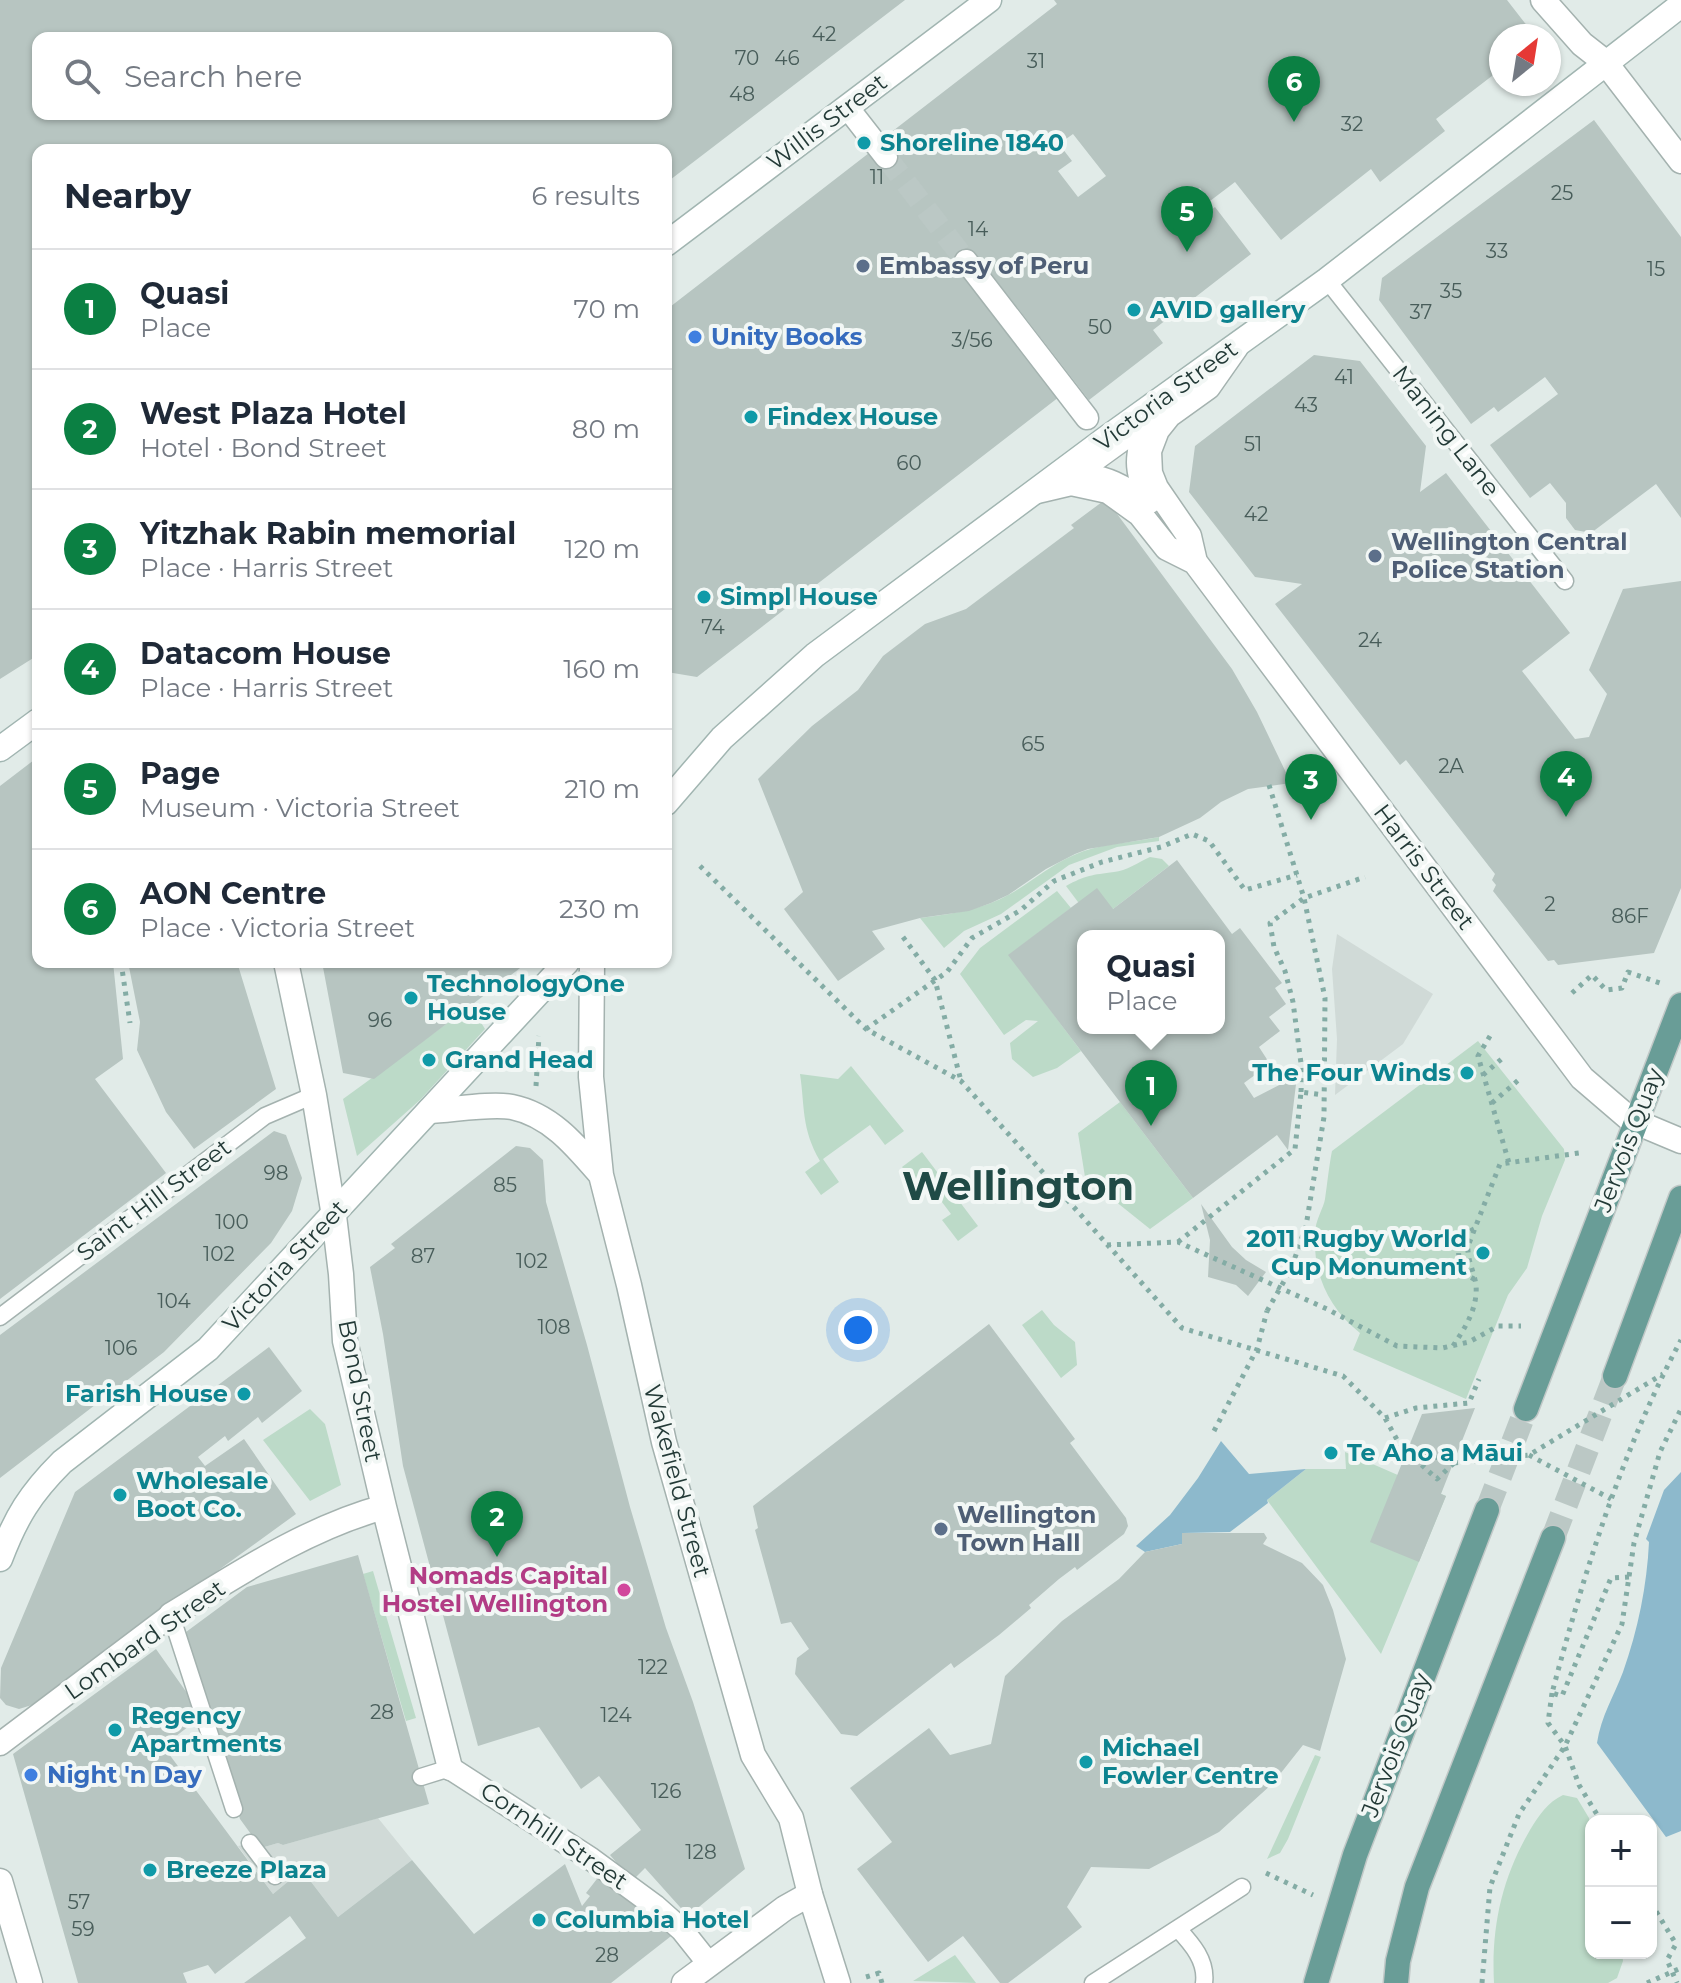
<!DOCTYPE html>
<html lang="en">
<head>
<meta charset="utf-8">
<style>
  body { margin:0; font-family:Montserrat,sans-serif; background:#f2f2f3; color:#1f2937 }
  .controls { position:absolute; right:24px; bottom:24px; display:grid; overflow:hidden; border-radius:16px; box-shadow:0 2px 6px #0004 }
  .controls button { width:72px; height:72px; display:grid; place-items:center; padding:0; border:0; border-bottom:2px solid #e0e1e3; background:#fff; color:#1f2937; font:40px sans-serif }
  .compass { position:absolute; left:1489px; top:24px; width:72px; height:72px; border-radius:50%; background:#fff; box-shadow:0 2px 6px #0004; rotate:30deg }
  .you { position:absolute; left:858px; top:1330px; width:28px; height:28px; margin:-20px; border:6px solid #fff; border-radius:50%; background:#1a73e8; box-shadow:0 0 0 12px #1a73e833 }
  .badge { display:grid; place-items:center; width:52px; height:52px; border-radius:50%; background:#0b8043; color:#fff; font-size:26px; font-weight:700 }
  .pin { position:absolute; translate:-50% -66px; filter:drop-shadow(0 2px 4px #0008) }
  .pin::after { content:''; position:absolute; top:42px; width:28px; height:24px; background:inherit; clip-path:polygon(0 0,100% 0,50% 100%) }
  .popup { position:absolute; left:1077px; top:930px; width:148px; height:104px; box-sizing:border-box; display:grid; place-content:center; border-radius:16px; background:#fff; filter:drop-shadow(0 2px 6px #0005); font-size:26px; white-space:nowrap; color:#747a83 }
  .popup b { font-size:30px; color:#1f2937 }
  .popup::after { content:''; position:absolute; left:50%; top:100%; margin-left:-16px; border:16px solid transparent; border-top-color:#fff }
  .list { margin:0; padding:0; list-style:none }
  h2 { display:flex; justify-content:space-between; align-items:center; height:104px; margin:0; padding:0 32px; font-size:34px }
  h2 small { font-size:26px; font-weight:400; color:#747a83 }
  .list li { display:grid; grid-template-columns:52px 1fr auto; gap:24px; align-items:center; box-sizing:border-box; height:120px; padding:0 32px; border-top:2px solid #e0e1e3 }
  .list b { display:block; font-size:30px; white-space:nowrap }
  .list p { margin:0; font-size:26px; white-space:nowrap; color:#747a83 }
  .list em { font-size:26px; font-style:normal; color:#747a83 }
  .icon { flex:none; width:44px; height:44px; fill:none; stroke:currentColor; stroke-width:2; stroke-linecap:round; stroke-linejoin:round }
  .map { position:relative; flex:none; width:1681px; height:1983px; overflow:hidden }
  .search { position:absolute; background:#fff; box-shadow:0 2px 6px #0004; left:32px; top:32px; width:640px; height:88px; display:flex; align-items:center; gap:20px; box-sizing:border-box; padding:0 28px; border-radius:16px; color:#747a83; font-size:30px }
  .panel { position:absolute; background:#fff; box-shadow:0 2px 6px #0004; left:32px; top:144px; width:640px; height:824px; border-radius:16px }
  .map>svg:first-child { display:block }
  .built { fill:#d0dad7 }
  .green { fill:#bcdac8 }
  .water { fill:#8db9cc }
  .building { fill:#b7c5c1; fill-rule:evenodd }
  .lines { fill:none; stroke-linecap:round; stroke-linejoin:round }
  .pedestrian-tunnel { stroke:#bbc8c5; stroke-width:22; stroke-dasharray:22 11; stroke-linecap:butt }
  .primary-tunnel { stroke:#bbc8c5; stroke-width:24; stroke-dasharray:24 12; stroke-linecap:butt }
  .service-casing { stroke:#a4b2af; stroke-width:19 }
  .pedestrian-casing { stroke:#a4b2af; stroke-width:25 }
  .minor-casing { stroke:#a4b2af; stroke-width:27 }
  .tertiary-casing { stroke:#a4b2af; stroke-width:27 }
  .secondary-casing { stroke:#a1b5b1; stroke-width:27 }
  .primary-casing { stroke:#c1c8c7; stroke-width:27 }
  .path { stroke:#84aca5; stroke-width:5; stroke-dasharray:4 6; stroke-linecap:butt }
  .service { stroke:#fff; stroke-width:16 }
  .pedestrian { stroke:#fff; stroke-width:22 }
  .minor { stroke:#fff; stroke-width:24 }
  .tertiary { stroke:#fff; stroke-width:24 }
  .secondary { stroke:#fff; stroke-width:24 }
  .primary { stroke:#699d97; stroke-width:24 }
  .path-bridge { stroke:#84aca5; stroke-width:5; stroke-dasharray:4 6; stroke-linecap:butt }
  .culture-dot { fill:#0f9aa8; stroke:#f2f7f5; stroke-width:3 }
  .service-dot { fill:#5c6f8a; stroke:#f2f7f5; stroke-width:3 }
  .shop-dot { fill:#3f7fe0; stroke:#f2f7f5; stroke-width:3 }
  .hotel-dot { fill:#d1479c; stroke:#f2f7f5; stroke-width:3 }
  .labels { text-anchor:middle; stroke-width:8; stroke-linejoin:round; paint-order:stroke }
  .number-label { font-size:20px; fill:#485d5a }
  .street-label { font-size:24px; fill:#233a37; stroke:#f2f7f5 }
  .culture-label { font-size:24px; font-weight:bold; fill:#0d838f; stroke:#f2f7f5; text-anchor:start }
  .service-label { font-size:24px; font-weight:bold; fill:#4e5e75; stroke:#f2f7f5; text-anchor:start }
  .shop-label { font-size:24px; font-weight:bold; fill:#366cbe; stroke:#f2f7f5; text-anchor:start }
  .hotel-label { font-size:24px; font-weight:bold; fill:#b23c85; stroke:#f2f7f5; text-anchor:end }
  .town-label { font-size:40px; font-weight:bold; fill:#204a46; stroke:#f2f7f5 }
</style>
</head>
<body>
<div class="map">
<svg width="1681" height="1983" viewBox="0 0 1681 1983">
  <rect width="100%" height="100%" fill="#e1ebe8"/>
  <path class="built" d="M1337,934L1433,994L1403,1044L1335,1095L1337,1039L1332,969Z
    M378,1818L412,1860L338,1917L302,1870L273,1894L238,1846L257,1842L261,1848L278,1843L283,1845Z"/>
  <path class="green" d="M1159,837V841L1117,847L1069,865L1001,914L964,931L944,948L920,918C951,914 982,910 1010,894C1032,882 1050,865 1074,855C1100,843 1131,843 1159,837Z
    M1150,857L1162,859L1169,866L1113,909L1078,902L1066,886C1086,875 1092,875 1114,872C1126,871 1139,862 1150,857Z
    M1057,891L1071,908L1009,955L1081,1051L1057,1068L1033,1077L1012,1059L1010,1043L1038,1021L1026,1020L1004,1035L960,974L980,948Z
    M471,1006L485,1029L420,1100L357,1156L343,1099Z
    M1478,1041L1564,1149L1565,1160L1542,1216L1527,1268L1508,1295L1466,1399L1353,1350L1360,1333C1326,1306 1313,1271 1315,1233C1315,1221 1324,1207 1325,1199C1327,1186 1329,1166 1332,1151Z
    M851,1066L904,1131L885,1145L870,1125L823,1159L839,1182L821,1195L805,1172L820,1161C801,1128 805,1107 800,1074L838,1079Z
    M1120,1102L1193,1198L1150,1229L1085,1177L1078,1133Z
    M922,1152L978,1226L958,1241L942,1220L951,1214L926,1181L918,1187L902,1167Z
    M1042,1310L1054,1325L1075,1342L1077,1365L1061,1378L1022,1325Z
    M310,1409L325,1424L341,1485L310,1501L263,1440Z
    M1345,1452L1446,1496L1381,1654L1267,1500L1306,1469H1346Z
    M373,1571L416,1718L406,1721L363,1574Z
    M1315,1755L1321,1757L1288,1839L1280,1853L1267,1859Z
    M1563,1795L1577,1798L1589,1818L1591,1830V1953H1622L1623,1961L1617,1978L1608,1983H1494C1491,1927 1502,1878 1530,1830C1539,1815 1548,1802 1563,1795Z
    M955,1955L976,1983L913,1981Z"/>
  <path class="water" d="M1221,1441L1249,1474L1306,1469L1267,1500L1268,1503L1230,1532L1183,1533L1182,1544L1145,1552L1136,1546L1170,1515L1198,1478Z
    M1681,1472V1831L1666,1837L1597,1743C1601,1716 1614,1696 1623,1672C1638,1630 1647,1585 1649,1542L1646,1539L1664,1490Z"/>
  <path class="building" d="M0,0H905L666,183V150H38V655L0,679ZM38,38H666V114H38Z
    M1054,0H1507L1535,36H1501V69L1436,119L1445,131L1380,182L1371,169L1281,240L1235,182L1210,201L1200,188L1175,207L1190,225L1215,207L1251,254L1153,330L1163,343L1089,400L975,253L958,268L1059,397L697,677L667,672L666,310L869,153L877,163L895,151L885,137L1057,4ZM1073,134L1106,176L1078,197L1058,171L1072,161L1059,144Z
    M1594,120L1681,237V518L1656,484L1591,533L1575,530L1566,518V503L1550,483L1530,498L1490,445L1558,394L1545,377L1498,412L1494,407L1471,424L1379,300L1382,278Z
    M1314,355L1360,361L1426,446L1420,492L1446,473L1570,633L1522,671L1575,739L1589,737L1607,694L1589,670L1623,589L1681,581V888L1654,953L1558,965L1554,960L1548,961L1493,891L1496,885L1492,880L1495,874L1406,760L1400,765L1275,604L1302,584L1255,577L1189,492L1195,446Z
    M1106,499L1232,669L1257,712L1291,783L1248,789L1221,802L1200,818L1159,837L1088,849L1075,854L1046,869L1008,895L991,903L969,911L920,918L872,931L885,949L838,981L784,909L803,892L758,779L812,726L858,690L883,656L925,624L966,609L1074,528L1071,525Z
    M34,760L38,766V962H107V966L113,962L123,1059L95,1079L166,1173L0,1299V786Z
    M1177,860L1232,934L1240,928L1282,983L1275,988L1286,1004L1269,1017L1280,1031L1259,1047L1270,1064L1244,1083L1254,1098L1297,1076L1288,1150L1277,1135L1193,1198L1008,955L1097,888L1113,909ZM1083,936H1219V1028H1083Z
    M128,962H237L276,1089L194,1149L166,1112L137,1050L140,1022Z
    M322,962H528L374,1079L343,1073Z
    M274,1131L286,1135L302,1178L292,1211L271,1243L164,1352L0,1478V1335Z
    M516,1146L530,1148L543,1160L546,1202L587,1345L630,1507L666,1628L693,1702L745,1869L688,1916L645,1868L632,1881L610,1855L641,1830L599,1776L581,1789L539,1727L478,1746L403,1466L383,1334L370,1267L395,1248L391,1244Z
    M1201,1204L1232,1247L1246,1260L1266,1272L1248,1296L1236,1285L1208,1277L1210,1240Z
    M989,1324L1075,1439L1070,1443L1126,1518L1128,1526L1124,1534L1077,1570L1075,1567L1059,1579L1029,1605L1031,1608L999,1635L954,1668L951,1663L857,1736L841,1734L795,1674L797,1658L809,1649L791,1622L781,1624L755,1530L758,1528L753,1506Z
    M269,1347L302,1391L262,1423L258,1417L228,1441L225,1436L198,1457L205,1466L244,1439L296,1514L32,1705L19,1709L6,1705L0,1698L1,1668L75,1492Z
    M1475,1408L1441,1494L1446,1496L1419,1562L1370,1542L1422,1414Z
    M1182,1533H1264L1267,1538L1263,1544L1302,1563L1323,1585L1333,1610L1346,1659L1320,1751L1303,1745L1273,1783L1219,1832L1149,1869L1091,1867L1067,1907L1082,1927L1008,1983H1000L963,1936L928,1962L857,1869L892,1842L850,1788L929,1728L950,1755L991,1744L1005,1676L1062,1621L1119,1579L1145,1552L1182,1544Z
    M358,1555L429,1804L283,1845L278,1843L261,1848L240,1819L186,1632L247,1587Z
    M156,1649L187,1693L197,1720L163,1746L273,1894L302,1870L338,1917L412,1860L474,1934L565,1864L582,1906L590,1896L586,1893L600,1875L675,1933L611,1983H244L306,1938L290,1916L215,1974L208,1965L183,1973L187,1983H78L13,1754Z"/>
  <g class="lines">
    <path class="pedestrian-tunnel" d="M886,157L966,261"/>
    <path class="primary-tunnel" d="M1487,1510L1526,1409
      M1553,1538L1615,1376"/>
    <g class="service-casing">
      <path id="service" d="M1327,280L1565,581
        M0,1317L265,1116L314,1095
        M171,1615L234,1809
        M421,1777L450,1768
        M250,1843L275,1876
        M1178,1929C1192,1944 1207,1961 1204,1983
        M1093,1983L1242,1887"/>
    </g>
    <g class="pedestrian-casing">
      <path id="pedestrian" d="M847,107L886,157
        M966,261L1087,418
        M1147,422C1136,456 1133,469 1150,502H1143C1121,482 1106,479 1078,472Z
        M0,1744L171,1615
        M450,1768L591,1859L655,1906L682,1930L709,1964"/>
    </g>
    <g class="minor-casing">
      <path id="minor" d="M1543,0L1582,44L1605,62L1681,161
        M1236,347L1208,387L1169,415L1157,430L1149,451L1150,473L1156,488L1189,536L1195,562L1582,1078L1631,1120L1681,1141
        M1037,491L1071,483L1108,491L1140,514L1167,548L1195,562
        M286,962L314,1095L334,1216L341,1274L345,1341L384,1507L450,1768
        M171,1615C238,1574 307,1528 384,1507
        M684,1983L785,1908L810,1894"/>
    </g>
    <g class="tertiary-casing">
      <path id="tertiary" d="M592,962L591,1077L601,1175L629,1285L664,1442L753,1755L791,1818L810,1894L838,1983
        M429,1111C452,1110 491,1103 512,1107C551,1115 576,1146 601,1175
        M0,1881L30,1983"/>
    </g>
    <g class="secondary-casing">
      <path id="secondary" d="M666,244L989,0
        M0,749L38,721
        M666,803L722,738L815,655L1104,440L1327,280L1681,5
        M0,1559C16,1517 30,1494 62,1462L208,1349L567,962"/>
    </g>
    <g class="primary-casing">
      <path id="primary" d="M1615,1376L1681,1198
        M1526,1409L1681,1005
        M1316,1983L1355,1855L1487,1510
        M1396,1983L1398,1961L1417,1887L1553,1538"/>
    </g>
    <path class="path" d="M700,866L866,1029L961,1081L1182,1328L1343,1376L1385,1418L1400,1445L1437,1479L1454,1463L1400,1445
      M903,937L935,980L961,1081
      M121,962L130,1023
      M1572,993L1592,975L1606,990L1622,988L1628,972L1660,983
      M866,1029L947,972L972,938L1021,910L1054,881L1102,862L1161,847L1192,834L1209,841L1245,890L1297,875
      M1490,1036L1478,1056L1509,1163
      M1483,1075L1505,1056
      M536,1086L539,1036
      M1301,1092L1302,1071L1293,1002L1285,971L1274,947L1270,923L1304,898L1365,877
      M1492,1103L1522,1077
      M1474,1229C1456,1238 1456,1256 1463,1273L1474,1279
      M1178,1242L1295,1149L1301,1092L1324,1095
      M1107,1245L1178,1242L1327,1309L1397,1346L1442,1348L1469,1342L1498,1326H1521
      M1453,1346C1465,1328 1478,1308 1476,1285C1474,1271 1467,1260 1468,1246L1500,1164L1579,1153
      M1385,1418L1416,1408L1469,1403L1479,1379
      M1214,1431L1257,1349L1267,1311
      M1629,1577L1611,1578L1562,1696L1552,1693C1584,1573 1622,1450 1681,1340
      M1552,1693L1548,1723L1565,1746L1579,1785L1601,1821
      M1266,1873L1313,1895
      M1651,1903L1676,1944L1667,1960L1677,1983
      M866,1977L879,1973L882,1983
      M1482,1983L1490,1887L1519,1814L1565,1746L1622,1624L1634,1543L1660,1452L1681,1409
      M1647,1983L1681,1968"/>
    <use href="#service" class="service"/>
    <use href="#pedestrian" class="pedestrian"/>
    <use href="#minor" class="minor"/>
    <use href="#tertiary" class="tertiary"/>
    <use href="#secondary" class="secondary"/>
    <use href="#primary" class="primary"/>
    <path class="path-bridge" d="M1267,1311L1291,1269L1306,1226L1324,1117L1325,998L1304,898L1269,785
      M1529,1455L1611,1499
      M1454,1463L1529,1455L1663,1374"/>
  </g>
  <g class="culture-dot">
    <circle cx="864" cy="143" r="8"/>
    <circle cx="1134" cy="310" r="8"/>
    <circle cx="751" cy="417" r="8"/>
    <circle cx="704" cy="597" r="8"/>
    <circle cx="411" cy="998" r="8"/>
    <circle cx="429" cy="1060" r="8"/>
    <circle cx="1467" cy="1073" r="8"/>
    <circle cx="1483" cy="1253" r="8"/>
    <circle cx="244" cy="1394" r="8"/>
    <circle cx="1331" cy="1453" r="8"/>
    <circle cx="120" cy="1495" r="8"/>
    <circle cx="115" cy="1730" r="8"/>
    <circle cx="1086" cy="1762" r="8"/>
    <circle cx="150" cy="1870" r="8"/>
    <circle cx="539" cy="1920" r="8"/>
  </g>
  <g class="service-dot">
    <circle cx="863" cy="266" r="8"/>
    <circle cx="1375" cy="556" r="8"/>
    <circle cx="941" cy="1529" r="8"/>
  </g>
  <g class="shop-dot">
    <circle cx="695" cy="337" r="8"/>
    <circle cx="31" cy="1775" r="8"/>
  </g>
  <circle class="hotel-dot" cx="624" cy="1590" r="8"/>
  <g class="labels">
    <g class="number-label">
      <text x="824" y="41">42</text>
      <text x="747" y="65">70</text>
      <text x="787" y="65">46</text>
      <text x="1036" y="68">31</text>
      <text x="742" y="101">48</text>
      <text x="1352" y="131">32</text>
      <text x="877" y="184">11</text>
      <text x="1562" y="200">25</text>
      <text x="978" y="236">14</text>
      <text x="1497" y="258">33</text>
      <text x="1656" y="276">15</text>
      <text x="1451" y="298">35</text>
      <text x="1421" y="319">37</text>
      <text x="1100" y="334">50</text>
      <text x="972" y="347">3/56</text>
      <text x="1344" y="384">41</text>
      <text x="1306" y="412">43</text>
      <text x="1253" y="451">51</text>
      <text x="909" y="470">60</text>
      <text x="1256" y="521">42</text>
      <text x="713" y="634">74</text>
      <text x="1370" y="647">24</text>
      <text x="1033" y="751">65</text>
      <text x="1451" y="773">2A</text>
      <text x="1550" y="911">2</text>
      <text x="1630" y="923">86F</text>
      <text x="380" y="1027">96</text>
      <text x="276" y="1180">98</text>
      <text x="505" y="1192">85</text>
      <text x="232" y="1229">100</text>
      <text x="219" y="1261">102</text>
      <text x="423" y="1263">87</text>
      <text x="532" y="1268">102</text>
      <text x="174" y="1308">104</text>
      <text x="554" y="1334">108</text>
      <text x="121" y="1355">106</text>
      <text x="653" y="1674">122</text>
      <text x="382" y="1719">28</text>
      <text x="616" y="1722">124</text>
      <text x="666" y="1798">126</text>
      <text x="701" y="1859">128</text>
      <text x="79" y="1909">57</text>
      <text x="83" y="1936">59</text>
      <text x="607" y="1962">28</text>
    </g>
    <g class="street-label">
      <text transform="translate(827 122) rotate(-37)" y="8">Willis Street</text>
      <text transform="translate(1166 396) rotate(-36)" y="8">Victoria Street</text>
      <text transform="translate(1446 431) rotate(52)" y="8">Maning Lane</text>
      <text transform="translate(1424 867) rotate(53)" y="8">Harris Street</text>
      <text transform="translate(1629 1140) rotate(-69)" y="8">Jervois Quay</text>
      <text transform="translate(154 1200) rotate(-37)" y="8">Saint Hill Street</text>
      <text transform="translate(285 1266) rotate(-47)" y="8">Victoria Street</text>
      <text transform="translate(360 1391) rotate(79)" y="8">Bond Street</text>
      <text transform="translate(677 1481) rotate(75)" y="8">Wakefield Street</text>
      <text transform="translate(145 1640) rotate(-35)" y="8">Lombard Street</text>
      <text transform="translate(1396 1745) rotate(-69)" y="8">Jervois Quay</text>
      <text transform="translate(554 1836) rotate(34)" y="8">Cornhill Street</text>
    </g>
    <g class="culture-label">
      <text x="880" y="151">Shoreline 1840</text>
      <text x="1150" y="318">AVID gallery</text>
      <text x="767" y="425">Findex House</text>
      <text x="720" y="605">Simpl House</text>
      <text x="427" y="992">TechnologyOne<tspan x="427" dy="28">House</tspan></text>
      <text x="445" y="1068">Grand Head</text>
      <text x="1451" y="1081" text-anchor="end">The Four Winds</text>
      <text x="1467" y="1247" text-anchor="end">2011 Rugby World<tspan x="1467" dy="28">Cup Monument</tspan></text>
      <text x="228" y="1402" text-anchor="end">Farish House</text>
      <text x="1347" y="1461">Te Aho a Māui</text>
      <text x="136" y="1489">Wholesale<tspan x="136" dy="28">Boot Co.</tspan></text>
      <text x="131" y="1724">Regency<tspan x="131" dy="28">Apartments</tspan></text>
      <text x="1102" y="1756">Michael<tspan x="1102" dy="28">Fowler Centre</tspan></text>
      <text x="166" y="1878">Breeze Plaza</text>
      <text x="555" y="1928">Columbia Hotel</text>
    </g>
    <g class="service-label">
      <text x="879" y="274">Embassy of Peru</text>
      <text x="1391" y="550">Wellington Central<tspan x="1391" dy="28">Police Station</tspan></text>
      <text x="957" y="1523">Wellington<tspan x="957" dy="28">Town Hall</tspan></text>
    </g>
    <g class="shop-label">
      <text x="711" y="345">Unity Books</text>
      <text x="47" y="1783">Night 'n Day</text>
    </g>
    <g class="hotel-label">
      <text x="608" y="1584">Nomads Capital<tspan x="608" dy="28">Hostel Wellington</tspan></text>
    </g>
    <g class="town-label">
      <text x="1018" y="1200">Wellington</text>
    </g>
  </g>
</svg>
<div class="controls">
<button>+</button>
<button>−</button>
</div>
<svg class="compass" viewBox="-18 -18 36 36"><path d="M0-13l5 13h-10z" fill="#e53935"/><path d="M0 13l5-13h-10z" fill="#747a83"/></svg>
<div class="you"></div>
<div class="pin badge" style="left:1151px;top:1126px">1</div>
<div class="popup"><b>Quasi</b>Place</div>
<div class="pin badge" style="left:497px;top:1557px">2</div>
<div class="pin badge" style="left:1311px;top:820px">3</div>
<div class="pin badge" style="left:1566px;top:817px">4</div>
<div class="pin badge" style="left:1187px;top:252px">5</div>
<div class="pin badge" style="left:1294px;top:122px">6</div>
<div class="search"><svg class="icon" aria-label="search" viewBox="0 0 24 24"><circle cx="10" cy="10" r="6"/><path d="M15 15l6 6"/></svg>Search here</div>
<section class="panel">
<h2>Nearby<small>6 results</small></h2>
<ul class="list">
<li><span class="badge">1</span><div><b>Quasi</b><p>Place</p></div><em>70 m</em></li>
<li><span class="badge">2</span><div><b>West Plaza Hotel</b><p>Hotel · Bond Street</p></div><em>80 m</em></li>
<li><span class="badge">3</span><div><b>Yitzhak Rabin memorial</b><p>Place · Harris Street</p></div><em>120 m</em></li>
<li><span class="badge">4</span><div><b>Datacom House</b><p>Place · Harris Street</p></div><em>160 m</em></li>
<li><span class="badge">5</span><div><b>Page</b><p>Museum · Victoria Street</p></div><em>210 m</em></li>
<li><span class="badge">6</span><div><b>AON Centre</b><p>Place · Victoria Street</p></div><em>230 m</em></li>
</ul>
</section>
</div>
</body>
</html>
